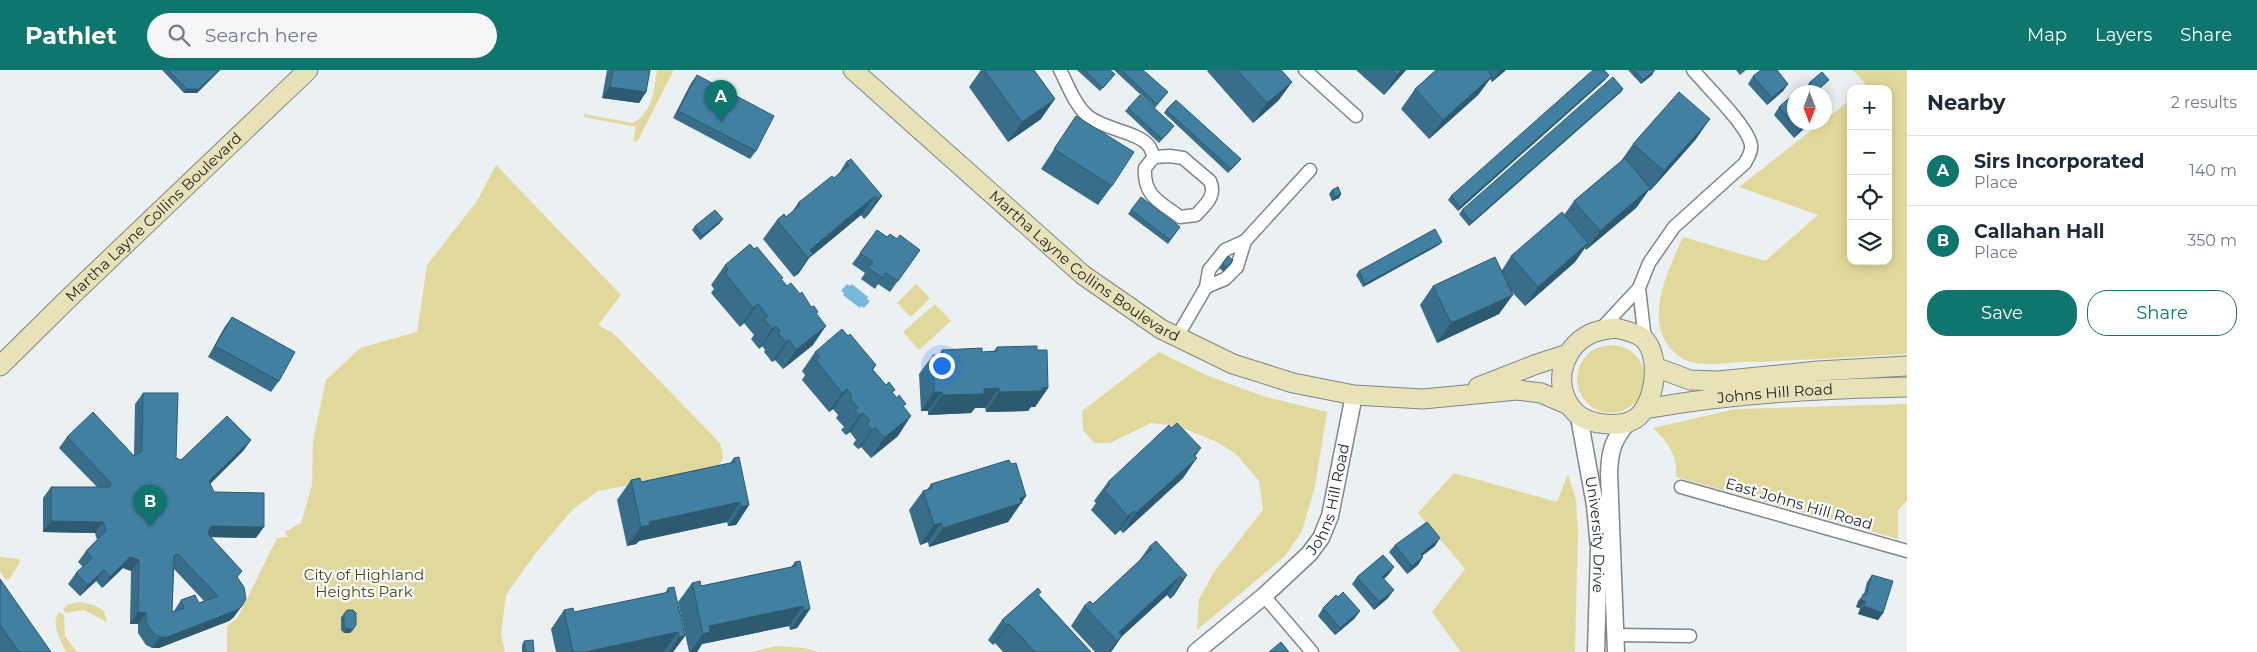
<!DOCTYPE html>
<html lang="en">
<head>
<meta charset="utf-8">
<style>
  body { margin:0; font-family:Montserrat,sans-serif; background:#f6f6f7; color:#1f2937 }
  .controls { position:absolute; right:15px; top:15px; display:grid; overflow:hidden; border-radius:10px; box-shadow:0 2px 12px #0003 }
  .controls button { width:45px; height:45px; display:grid; place-items:center; padding:0; border:0; border-bottom:1px solid #e0e1e3; background:#fff; color:#1f2937; font:25px sans-serif }
  .compass { position:absolute; left:1787px; top:15px; width:45px; height:45px; border-radius:50%; background:#fff; box-shadow:0 2px 12px #0003; rotate:180deg }
  .you { position:absolute; left:941px; top:295px; width:18px; height:18px; margin:-12px; border:4px solid #fff; border-radius:50%; background:#1a73e8; box-shadow:0 0 0 8px #1a73e833 }
  .badge { display:grid; place-items:center; width:32px; height:32px; border-radius:50%; background:#0f766e; color:#fff; font-size:16px; font-weight:700 }
  .pin { position:absolute; translate:-50% -41px; filter:drop-shadow(0 1px 2px #0008) }
  .pin::after { content:''; position:absolute; top:26px; width:18px; height:15px; background:inherit; clip-path:polygon(0 0,100% 0,50% 100%) }
  .list { margin:0; padding:0; list-style:none }
  h2 { display:flex; justify-content:space-between; align-items:center; height:65px; margin:0; padding:0 20px; font-size:21px }
  h2 small { font-size:16px; font-weight:400; color:#747a83 }
  .list li { display:grid; grid-template-columns:32px 1fr auto; gap:15px; align-items:center; box-sizing:border-box; height:70px; padding:0 20px; border-top:1px solid #e0e1e3 }
  .list b { display:block; font-size:19px; white-space:nowrap }
  .list p { margin:0; font-size:16px; white-space:nowrap; color:#747a83 }
  .list em { font-size:16px; font-style:normal; color:#747a83 }
  .actions { display:flex; gap:10px; padding:15px 20px }
  .actions a { flex:1; padding:11px 0; border:1px solid #0f766e; border-radius:20px; text-align:center; font-size:18px; color:#0f766e }
  .actions .main { background:#0f766e; color:#fff }
  .icon { flex:none; width:28px; height:28px; fill:none; stroke:currentColor; stroke-width:2; stroke-linecap:round; stroke-linejoin:round }
  .map { position:relative; flex:none; width:1907px; height:582px; overflow:hidden }
  header { display:flex; align-items:center; gap:30px; box-sizing:border-box; height:70px; padding:0 25px; background:#0f766e; color:#fff }
  header strong { font-size:24px }
  nav { display:flex; gap:28px; margin-inline-start:auto; font-size:18px }
  .search { width:350px; height:45px; background:#f6f6f7; display:flex; align-items:center; gap:12px; box-sizing:border-box; padding:0 18px; border-radius:28px; color:#747a83; font-size:19px }
  main { display:flex }
  aside { flex:1; background:#fff }
  .map>svg:first-child { display:block }
  .green { fill:#e1d99b }
  .water { fill:#78b8db }
  .lines { fill:none; stroke-linecap:round; stroke-linejoin:round }
  .minor-casing { stroke:#818588; stroke-width:15 }
  .tertiary-casing { stroke:#818588; stroke-width:19 }
  .secondary-casing { stroke:#818588; stroke-width:21 }
  .minor { stroke:#fff; stroke-width:12 }
  .tertiary { stroke:#fff; stroke-width:16 }
  .secondary { stroke:#e7e2b8; stroke-width:19 }
  .wall { fill:#386e8a; fill-rule:evenodd }
  .shaded-wall { fill:#2e5a71 }
  .building { fill:#4180a1; stroke:#2e5a71; fill-rule:evenodd }
  .labels { text-anchor:middle; stroke-width:4.5; stroke-linejoin:round; paint-order:stroke }
  .street-label { font-size:15px; fill:#242627; stroke:#fbfdfe }
  .park-label { font-size:15px; fill:#4f4817; stroke:#fbfdfe }
</style>
</head>
<body>
<header>
<strong>Pathlet</strong>
<div class="search"><svg class="icon" aria-label="search" viewBox="0 0 24 24"><circle cx="10" cy="10" r="6"/><path d="M15 15l6 6"/></svg>Search here</div>
<nav><a>Map</a><a>Layers</a><a>Share</a></nav>
</header>
<main>
<div class="map">
<svg width="1907" height="582" viewBox="0 0 1907 582">
  <rect width="100%" height="100%" fill="#ebf0f3"/>
  <path class="green" d="M657,0H674L637,72L633,71L636,57L584,47V44L633,53C653,42 654,21 657,0Z
    M1853,0H1907V284C1852,287 1797,291 1743,292C1725,293 1702,297 1685,290C1681,288 1673,282 1670,278C1644,246 1669,199 1683,167L1765,191L1818,145L1739,117L1821,53L1824,52L1825,50L1851,29V191H1888V19H1864L1867,16Z
    M496,95L621,225L598,255L613,263L720,373L723,388L718,398L598,421L573,439L535,484L506,525L501,564L505,582H227V556L238,547L277,468L288,467L285,462L301,453L312,415L313,370L326,310L360,278L417,262L427,195L477,131Z
    M916,214L930,228L911,247L897,233Z
    M935,234L951,251L919,280L903,262Z
    M1577 309a34 34 0 1 1 68 0a34 34 0 1 1-68 0Z
    M1159,282L1208,306L1266,327L1327,342L1315,416L1302,461L1285,486L1197,560L1199,529L1214,502L1263,440L1259,411L1236,384L1217,372L1178,356L1151,353L1110,373H1094L1083,360L1082,341Z
    M1907,334V431L1898,440V469L1676,407C1678,386 1668,372 1653,358L1735,339Z
    M1454,403L1557,432L1568,404L1576,430L1578,461L1575,582H1461L1432,542L1465,499L1418,443Z
    M0,487L19,489L20,492L9,510L5,509L0,501Z
    M80,532L94,535L104,541L107,552L84,540L66,543L63,539L68,534Z
    M59,542L64,545L65,566L77,582H66C61,570 50,555 59,542Z
    M776,576L805,578L818,582H751Z"/>
  <path class="water" d="M847,214L850,216L852,214L868,227L867,229L870,231L864,238L861,236L860,238L843,225L844,223L841,221Z"/>
  <g class="lines">
    <g class="minor-casing">
      <path id="minor" d="M1060,0C1068,15 1075,36 1089,47C1104,59 1138,62 1149,76C1151,78 1152,84 1154,87
        M1305,0L1356,46
        M1170,86L1183,88L1210,111C1217,126 1205,135 1196,145L1180,147C1160,132 1143,126 1145,98L1154,87Z
        M1206,217L1225,209L1237,197L1245,171L1310,100
        M1639,218L1645,270
        M1600,260L1639,218L1649,193L1674,157L1745,93C1748,87 1752,82 1751,75C1748,56 1707,17 1693,0
        M1177,267L1206,217L1209,200L1225,180L1245,171
        M1681,417L1907,481
        M1264,526L1312,582
        M1616,565L1690,566"/>
    </g>
    <g class="tertiary-casing">
      <g id="tertiary">
        <path id="s1" d="M1579,347L1595,435L1599,478L1596,582"/>
        <path id="s2" d="M1196,582L1264,526L1309,484L1321,468L1330,446L1354,325"/>
        <path d="M1616,582L1609,403C1610,379 1613,371 1627,353"/>
      </g>
    </g>
    <g class="secondary-casing">
      <g id="secondary">
        <path id="s3" d="M853,0L1083,205L1161,259L1233,294L1293,313L1354,325L1423,329L1517,320L1541,323L1569,335"/>
        <path d="M1616,258C1625,261 1636,262 1644,269C1662,287 1655,336 1635,349C1624,356 1610,355 1598,353C1583,350 1573,344 1566,329C1555,305 1566,276 1590,264C1598,260 1607,259 1616,258Z"/>
        <path id="s4" d="M0,296L73,224L308,0"/>
        <path d="M1655,297L1690,310L1718,311L1818,301L1907,296"/>
        <path d="M1478,317L1537,294L1568,284"/>
        <path id="s5" d="M1645,339C1732,323 1819,319 1907,317"/>
      </g>
    </g>
    <use href="#minor" class="minor"/>
    <use href="#tertiary" class="tertiary"/>
    <use href="#secondary" class="secondary"/>
  </g>
  <path class="wall" d="M162,0H220L197,23H184Z
    M607,0H650L646,22L639,33L602,28Z
    M981,0H1034L1041,49L1008,72L969,17Z
    M1077,0H1110L1112,8L1100,21Z
    M1114,0H1143L1168,22L1155,38Z
    M1208,0H1281L1292,12L1278,31L1253,53L1207,1Z
    M1356,0H1406L1384,25Z
    M1436,0H1506L1492,12L1490,9L1478,25L1429,69L1401,39L1415,19Z
    M1628,0H1654V1L1652,5L1641,14Z
    M1736,0H1746L1740,5Z
    M697,5L756,81L750,89L673,48L691,13Z
    M1753,6L1788,14L1783,21L1767,35L1748,14Z
    M1606,9L1458,141L1448,130L1451,126Z
    M1809,13H1826L1816,22H1812L1807,17Z
    M1623,19L1621,22L1469,156L1459,144L1462,140Z
    M1779,37L1811,52L1794,68L1774,45Z
    M1128,38L1171,60L1159,73L1125,41Z
    M1166,40L1241,89L1238,93L1228,103L1164,43Z
    M1076,46L1112,116L1098,135L1041,99Z
    M1696,69L1650,121L1649,120L1636,138L1586,180L1585,178L1575,192L1525,236L1511,221L1499,244L1437,273L1420,235L1433,216L1502,200L1511,186L1564,145L1574,131L1621,91L1633,74Z
    M846,92L882,126L868,145L864,149L861,145L830,171L809,188L799,203L794,207L763,169L777,150L786,147L792,142L798,133L838,105Z
    M1332,120L1341,124L1339,128L1332,131L1329,124Z
    M1131,140L1180,157L1168,174L1128,144Z
    M720,153L700,170L692,160L695,156Z
    M877,160L887,167L897,169L920,180L890,222L878,214L875,219L861,209L865,203L852,194Z
    M1439,175L1363,217L1356,205L1359,201Z
    M1233,190L1224,202L1219,198L1222,194Z
    M725,195L781,209L787,216L811,237L817,244L813,275L783,299L775,290L772,292L764,282L765,280L762,276L759,279L751,269L754,265L744,253L740,257L711,223L714,219L711,215Z
    M232,247L279,311L271,322L208,287L224,258Z
    M848,266L876,295L873,300L904,337L898,366L871,388L861,377L858,379L853,374L856,370L850,362L846,365L841,360L844,357L836,348L838,345L833,339L829,342L802,310L805,305L802,301L815,282Z
    M997,277L1037,280L1048,318L1035,337H1031L1028,341L986,342L985,338H975L971,343L928,345V341H921L919,304L933,285H939L942,280L982,282L994,281Z
    M143,323L176,388L181,390L251,370L243,381L210,414L214,422L256,468L211,467L238,508L234,547L229,551L159,578H152L146,575L138,563V554H130L131,501L123,498L102,518L96,511L80,526L68,514L76,503L83,497L78,492L86,481L97,470L95,463L43,462V428L51,417H97L59,378L67,367L134,386L135,334ZM174,499L204,531L199,533L181,530L174,541L172,542Z
    M1195,386L1183,408L1123,463L1120,460L1115,465L1091,440L1096,433L1094,431L1108,412Z
    M734,388L749,435L736,455L728,456L727,452L639,471L636,474L627,476L617,430L631,410L641,412L730,393Z
    M1011,394L1026,426L1008,452L929,477L928,472L920,475L909,440L923,421L927,420L931,414Z
    M1395,475L1435,476L1422,486L1423,487L1418,495L1407,504L1389,482Z
    M1149,477L1187,505L1174,525L1170,529L1167,525L1122,566L1111,582H1095L1071,556L1084,536L1093,534L1139,491Z
    M795,492L810,539L797,558L790,560L789,556L702,574L697,582H689L678,532L692,513L701,516L791,497Z
    M1394,497L1388,505L1384,509L1388,528L1374,540L1352,514L1357,507Z
    M1872,505L1883,543L1878,550L1858,544L1860,538L1856,537L1858,531L1864,524L1867,512Z
    M0,509L51,582H0Z
    M668,518L685,566L673,582H556L551,559L564,540L574,542L665,523Z
    M1039,525L1091,582H1003L995,573L993,575L988,570L1002,550Z
    M1338,527L1360,541L1354,549L1335,565L1318,546L1323,538Z
    M344,544L354,559L350,563H344L341,560V547Z
    M524,571L534,582H522V575Z"/>
  <path class="shaded-wall" d="M219,0H220L197,23H184L187,19Z
    M1402,0H1406L1384,25L1397,5Z
    M1500,0H1506L1492,12Z
    M1654,1L1652,5L1641,14L1643,10Z
    M1609,5L1606,9L1458,141L1460,137Z
    M1492,6L1478,25L1429,69L1443,50Z
    M1292,12L1278,31L1253,53L1267,33Z
    M1788,14L1783,21L1767,35L1772,28Z
    M610,17L646,22L639,33L602,28Z
    M1623,19L1621,22L1469,156L1472,152Z
    M1055,29L1041,49L1008,72L1022,52Z
    M1710,49L1696,69L1650,121L1664,101Z
    M1808,52H1811L1794,68L1799,60Z
    M1650,118L1636,138L1586,180L1600,161Z
    M1341,124L1339,128L1332,131L1335,127Z
    M875,126L861,145L809,188L799,203L794,207L808,188L810,180Z
    M882,126L868,145L864,149L878,129Z
    M723,149L720,153L700,170L702,166Z
    M1442,172L1439,175L1363,217L1365,214Z
    M1588,173L1575,192L1525,236L1538,217Z
    M1513,225L1499,244L1437,273L1451,253Z
    M758,234L744,253L740,257L753,238Z
    M776,256L762,276L759,279L772,259Z
    M826,256L813,275L783,299L796,280Z
    M789,270L775,290L772,292L786,272Z
    M999,318L985,338H975L971,343L928,345L942,325L984,319Z
    M1042,318H1048L1035,337H1031L1028,341L986,342L999,322Z
    M847,319L833,339L829,342L842,323Z
    M934,322H942L928,341H921Z
    M863,343L850,362L846,365L859,346Z
    M911,346L898,366L871,388L884,368Z
    M875,357L861,377L858,379L872,360Z
    M251,370L243,381L202,422L209,411Z
    M1201,378L1189,395L1197,388L1183,408L1123,463L1136,443Z
    M1026,426L1008,452L929,477L943,458Z
    M740,432L727,452L639,471L636,474L627,476L641,457L649,452Z
    M749,435L736,455L728,456L741,437Z
    M1134,441L1120,460L1115,465L1128,446Z
    M51,451L103,452L95,463L43,462Z
    M941,453L928,472L920,475L934,455Z
    M211,456L264,457L256,468L203,467Z
    M1440,468L1435,476L1415,491L1421,484Z
    M130,487L139,490L131,501L123,498L102,518L110,507Z
    M1423,487L1418,495L1407,504L1412,496Z
    M1394,497L1388,505L1377,515L1382,507Z
    M104,500L96,511L80,526L88,515Z
    M1187,505L1174,525L1170,529L1183,509Z
    M1180,506L1167,525L1117,571L1119,562Z
    M1394,520L1388,528L1374,540L1379,532Z
    M1861,530L1865,531L1860,538L1856,537Z
    M242,536L234,547L229,551L159,578H152L160,567Z
    M803,536L789,556L702,574L697,582H690L703,564L709,556Z
    M1864,536L1883,543L1878,550L1858,544Z
    M810,539L797,558L790,560L804,540Z
    M1360,541L1354,549L1335,565L1340,558Z
    M138,542L146,543L138,554H130Z
    M1009,554L995,573L993,575L1007,555Z
    M356,555L350,563H344L347,559Z
    M678,562L664,582H585Z
    M685,566L673,582H669L679,567Z
    M1122,566L1111,582H1109L1117,571Z"/>
  <path class="building" d="M168,0H219L199,19H187Z
    M613,0H650L646,22L610,17Z
    M984,0H1034L1055,29L1022,52Z
    M1084,0H1110L1115,4L1103,18Z
    M1121,0H1143L1168,22L1157,34Z
    M1237,0H1281L1292,12L1267,33Z
    M1391,0H1402L1397,5Z
    M1436,0H1487L1492,6L1443,50L1415,19Z
    M1593,0H1604L1609,5L1460,137L1451,126Z
    M1634,0H1654V1L1643,10Z
    M1761,0H1777L1788,14L1772,28L1753,6Z
    M1822,2L1829,10L1816,21L1809,13Z
    M697,5L774,46L756,81L678,41Z
    M1613,7L1623,19L1472,152L1462,140Z
    M1679,22L1710,49L1664,101L1633,74Z
    M1794,24V52H1808L1799,60L1779,37Z
    M1140,25L1174,56L1162,69L1128,38Z
    M1176,30L1241,89L1231,99L1166,40Z
    M1076,46L1134,82L1112,116L1054,79Z
    M1625,88L1650,118L1600,161L1574,131Z
    M851,89L882,126L878,129L875,126L843,152L810,180L813,183L808,188L777,150L784,144L786,147L800,135L798,133L832,106L834,108L849,95L846,92Z
    M1338,117L1341,124L1335,127L1332,120Z
    M1141,127L1180,157L1170,170L1131,140Z
    M715,140L723,149L702,166L695,156Z
    M1562,142L1588,173L1538,217L1511,186Z
    M1435,159L1442,172L1365,214L1359,201Z
    M877,160L887,167L890,164L897,169L900,165L920,180L898,211L886,203L883,208L868,198L873,192L860,183Z
    M750,174L754,179L757,177L783,208L781,209L787,216L791,213L800,224L802,222L811,237L814,236L818,242L816,243L826,256L796,280L789,270L786,272L778,263L780,261L776,256L772,259L764,249L768,246L758,234L753,238L725,203L728,200L725,195Z
    M1228,186L1233,190L1227,198L1222,194Z
    M1495,187L1513,225L1451,253L1433,216Z
    M232,247L295,282L279,311L215,276Z
    M842,259L848,266L850,264L876,295L872,299L886,315L889,312L895,320L892,322L897,328L899,325L906,334L903,336L911,346L884,368L875,357L872,360L867,354L870,351L863,343L859,346L855,340L858,338L850,328L852,326L847,319L842,323L816,290L820,287L815,282Z
    M1037,276V280H1047L1048,318H1042V321L999,322V318L984,319V324L942,325V322H934L933,285H943L942,280L982,278V282L997,281V277Z
    M143,323H178L176,388L181,390L227,346L251,370L209,411L214,422L264,423V457L211,456L208,464L242,501L237,507L244,517L246,529L242,536L237,540L167,567H160L154,564L146,552V543L138,542L139,490L130,487L110,507L104,500L88,515L76,503L92,488L86,481L106,461L103,452L51,451V417H110L111,413L67,367L93,342L134,386L142,381ZM178,484L218,526L199,533L195,525L181,530L184,538L172,542L174,486Z
    M1177,353L1201,378L1194,385L1197,388L1136,443L1134,441L1128,446L1104,420L1110,415L1108,412L1169,355L1171,358Z
    M739,387L749,435L741,437L740,432L649,452L650,455L641,457L631,410L640,408L641,412L735,392L734,388Z
    M1009,390L1011,394L1016,393L1026,426L1020,428L1022,433L943,458L941,453L934,455L923,421L932,418L931,414Z
    M1427,452L1440,468L1421,484L1423,487L1412,496L1395,475Z
    M1156,471L1187,505L1183,509L1180,506L1119,562L1122,566L1117,571L1084,536L1090,531L1093,534L1152,479L1149,477Z
    M1383,485L1394,497L1382,507L1394,520L1379,532L1357,507Z
    M800,491L810,539L804,540L803,536L709,556L710,562L703,564L692,513L700,511L701,516L796,496L795,492Z
    M1872,505L1893,511L1883,543L1864,536L1865,531L1861,530L1863,524L1866,525Z
    M0,509L51,582H19L0,555Z
    M674,517L685,566L679,567L678,562L585,582H573L564,540L573,538L574,542L669,522L668,518Z
    M1038,518L1041,522L1038,525L1091,582H1035L1009,554L1007,555L1002,550Z
    M1343,522L1360,541L1340,558L1323,538L1336,525L1338,527Z
    M347,540H353L356,543V555L353,559H347L344,556V544Z
    M533,570L534,582H526L524,571Z
    M1281,572L1289,582H1269Z"/>
  <g class="labels">
    <g class="street-label">
      <text dy="5" stroke="none"><textPath href="#s4" startOffset="214">Martha Layne Collins Boulevard</textPath></text>
      <text dy="5" stroke="none"><textPath href="#s3" startOffset="304">Martha Layne Collins Boulevard</textPath></text>
      <text dy="5" stroke="none"><textPath href="#s5" startOffset="131">Johns Hill Road</textPath></text>
      <text dy="5" stroke="none"><textPath href="#s2" startOffset="209">Johns Hill Road</textPath></text>
      <text transform="translate(1799 434) rotate(16)" y="5">East Johns Hill Road</text>
      <text dy="5" stroke="none"><textPath href="#s1" startOffset="119">University Drive</textPath></text>
    </g>
    <g class="park-label">
      <text x="364" y="510">City of Highland<tspan x="364" dy="17">Heights Park</tspan></text>
    </g>
  </g>
</svg>
<div class="controls">
<button>+</button>
<button>−</button>
<button><svg class="icon" aria-label="locate" viewBox="0 0 24 24"><circle cx="12" cy="12" r="6"/><path d="M12 2v4M12 18v4M2 12h4M18 12h4"/></svg></button>
<button><svg class="icon" aria-label="layers" viewBox="0 0 24 24"><path d="M12 4l9 5-9 5-9-5zM3 14l9 5 9-5"/></svg></button>
</div>
<svg class="compass" viewBox="-18 -18 36 36"><path d="M0-13l5 13h-10z" fill="#e53935"/><path d="M0 13l5-13h-10z" fill="#747a83"/></svg>
<div class="you"></div>
<div class="pin badge" style="left:721px;top:51px">A</div>
<div class="pin badge" style="left:150px;top:456px">B</div>
</div>
<aside>
<h2>Nearby<small>2 results</small></h2>
<ul class="list">
<li><span class="badge">A</span><div><b>Sirs Incorporated</b><p>Place</p></div><em>140 m</em></li>
<li><span class="badge">B</span><div><b>Callahan Hall</b><p>Place</p></div><em>350 m</em></li>
</ul>
<div class="actions"><a class="main">Save</a><a>Share</a></div>
</aside>
</main>
</body>
</html>
